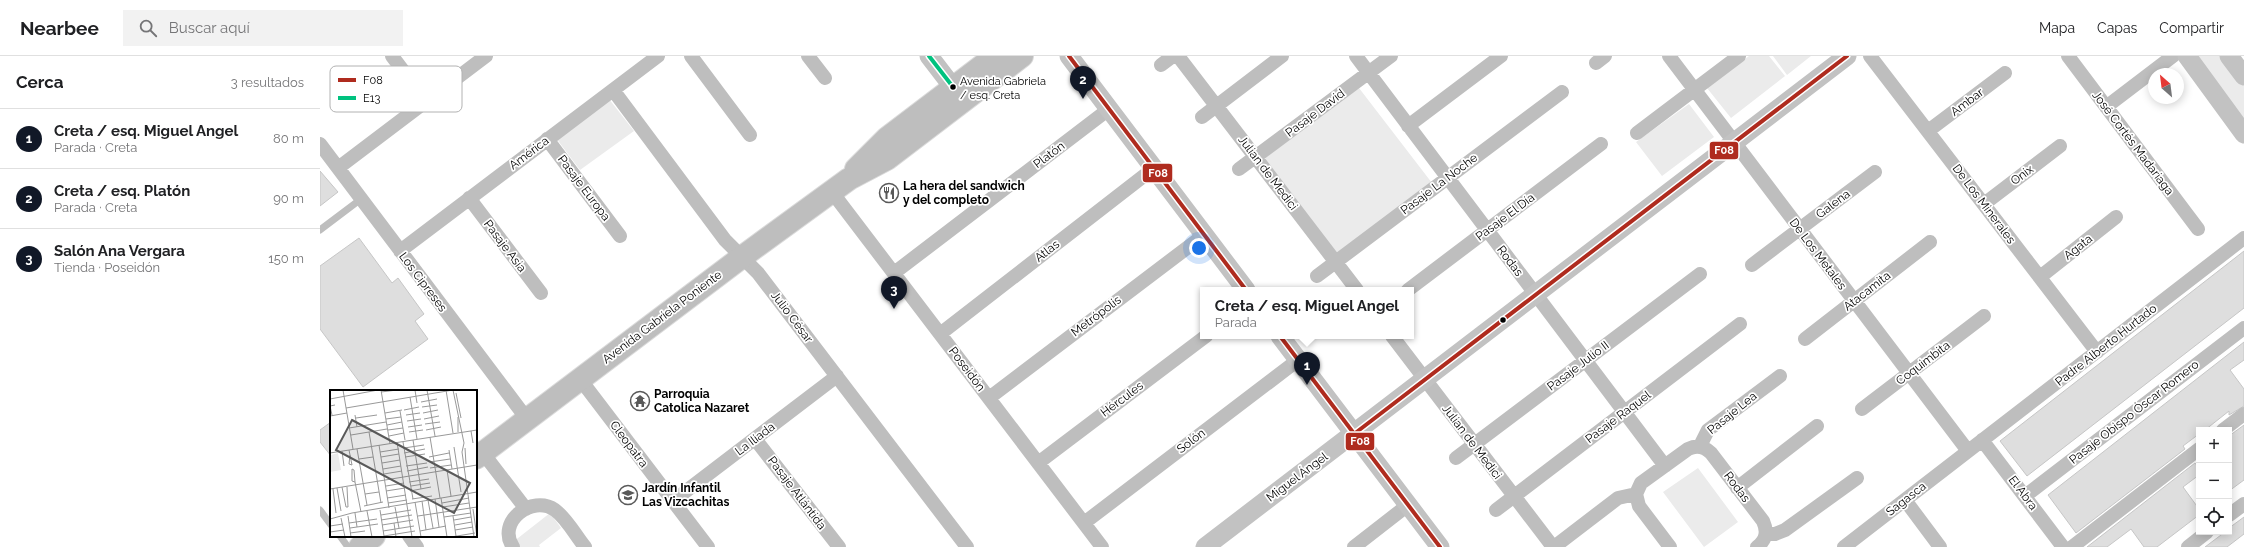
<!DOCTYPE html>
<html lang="es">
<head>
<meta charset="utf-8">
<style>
  body { margin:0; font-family:Raleway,sans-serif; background:#f2f2f2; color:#202124 }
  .controls { position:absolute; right:12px; bottom:12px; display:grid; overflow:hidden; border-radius:0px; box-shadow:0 2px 10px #0003 }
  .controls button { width:36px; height:36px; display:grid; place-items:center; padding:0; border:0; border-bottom:1px solid #e0e0e0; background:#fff; color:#202124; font:20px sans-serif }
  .compass { position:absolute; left:1828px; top:12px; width:36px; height:36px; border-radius:50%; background:#fff; box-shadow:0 2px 10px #0003; rotate:332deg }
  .you { position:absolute; left:879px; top:192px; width:14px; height:14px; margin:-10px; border:3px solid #fff; border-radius:50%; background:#1a73e8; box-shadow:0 0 0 6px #1a73e833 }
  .badge { display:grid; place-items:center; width:26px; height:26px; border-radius:50%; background:#111827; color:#fff; font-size:13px; font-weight:700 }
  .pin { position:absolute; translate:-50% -33px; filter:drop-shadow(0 1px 2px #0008) }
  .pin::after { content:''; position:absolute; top:21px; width:14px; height:12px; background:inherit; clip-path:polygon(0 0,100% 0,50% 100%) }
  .popup { position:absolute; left:880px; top:231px; width:214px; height:52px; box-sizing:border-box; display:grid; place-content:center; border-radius:0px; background:#fff; filter:drop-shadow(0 1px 3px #0005); font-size:13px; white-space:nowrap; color:#757577 }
  .popup b { font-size:15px; color:#202124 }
  .popup::after { content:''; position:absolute; left:50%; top:100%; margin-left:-8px; border:8px solid transparent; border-top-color:#fff }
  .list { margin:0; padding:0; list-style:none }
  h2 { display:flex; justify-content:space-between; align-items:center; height:52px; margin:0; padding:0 16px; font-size:17px }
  h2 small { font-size:13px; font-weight:400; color:#757577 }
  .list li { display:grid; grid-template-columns:26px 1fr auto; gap:12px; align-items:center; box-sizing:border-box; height:60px; padding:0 16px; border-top:1px solid #e0e0e0 }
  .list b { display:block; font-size:15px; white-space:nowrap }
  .list p { margin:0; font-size:13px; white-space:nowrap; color:#757577 }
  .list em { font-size:13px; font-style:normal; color:#757577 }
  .icon { flex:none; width:22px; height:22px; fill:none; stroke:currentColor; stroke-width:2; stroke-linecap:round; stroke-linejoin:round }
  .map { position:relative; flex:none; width:1924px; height:491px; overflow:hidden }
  header { display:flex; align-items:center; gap:24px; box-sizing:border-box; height:56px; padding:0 20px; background:#fff; border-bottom:1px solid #e0e0e0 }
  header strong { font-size:19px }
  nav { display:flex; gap:22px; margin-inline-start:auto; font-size:14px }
  .search { width:280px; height:36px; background:#f2f2f2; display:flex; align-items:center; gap:10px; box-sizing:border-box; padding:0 14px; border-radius:0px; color:#757577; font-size:15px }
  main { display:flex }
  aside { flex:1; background:#fff }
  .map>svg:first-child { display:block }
  .green { fill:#ebebeb }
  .building { fill:#dedede; stroke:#c6c6c6 }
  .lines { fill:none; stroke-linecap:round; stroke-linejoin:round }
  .primary-casing { stroke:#dbdbdb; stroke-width:24 }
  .lane { stroke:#bebebe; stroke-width:7 }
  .street { stroke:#bebebe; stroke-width:14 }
  .secondary { stroke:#c2c2c2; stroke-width:19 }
  .primary { stroke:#bebebe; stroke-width:22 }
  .bus-1-casing { stroke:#fff; stroke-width:7 }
  .bus-2-casing { stroke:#fff; stroke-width:7 }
  .bus-1 { stroke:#af2b1e; stroke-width:4 }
  .bus-2 { stroke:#00c27f; stroke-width:4 }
  .bus-dot { fill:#000; stroke:#fff; stroke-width:1.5 }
  .labels { text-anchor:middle; stroke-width:3.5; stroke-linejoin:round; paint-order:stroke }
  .bus-label { font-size:11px; fill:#000; stroke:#fff; text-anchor:start }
  .street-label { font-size:12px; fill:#000; stroke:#fff }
  .poi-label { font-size:12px; font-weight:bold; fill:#000; stroke:#fff; text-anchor:start }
  .inset-road { fill:none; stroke:#999; stroke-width:1 }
  .view { fill:#595959; fill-opacity:0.15; stroke:#595959; stroke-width:2 }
  .inset-edge { fill:none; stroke:#000; stroke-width:2 }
  .key { fill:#fff; stroke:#b2b2b2; stroke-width:1 }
  .key-label { font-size:11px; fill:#000 }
  .line-badge { stroke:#fff; stroke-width:1.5 }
  .badge-label { font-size:11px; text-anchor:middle; font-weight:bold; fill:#fff }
</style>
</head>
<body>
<header>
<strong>Nearbee</strong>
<div class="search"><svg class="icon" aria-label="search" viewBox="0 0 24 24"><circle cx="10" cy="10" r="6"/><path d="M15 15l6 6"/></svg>Buscar aquí</div>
<nav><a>Mapa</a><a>Capas</a><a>Compartir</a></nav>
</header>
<main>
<aside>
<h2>Cerca<small>3 resultados</small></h2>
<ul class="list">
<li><span class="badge">1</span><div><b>Creta / esq. Miguel Angel</b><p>Parada · Creta</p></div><em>80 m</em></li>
<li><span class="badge">2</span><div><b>Creta / esq. Platón</b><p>Parada · Creta</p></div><em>90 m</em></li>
<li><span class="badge">3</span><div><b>Salón Ana Vergara</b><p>Tienda · Poseidón</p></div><em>150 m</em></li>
</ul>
</aside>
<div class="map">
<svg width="1924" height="491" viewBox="0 0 1924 491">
  <rect width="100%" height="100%" fill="#fff"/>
  <path class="green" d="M1429,0H1449L1465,20L1411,62L1387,32Z
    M1453,0H1491L1467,19Z
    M1873,0H1902L1924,30V67Z
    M1039,32L1112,127L1018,200L945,102Z
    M289,43L314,75L260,114L236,82Z
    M1369,48L1394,81L1342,120L1316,86Z
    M1378,412L1418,466L1384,491L1343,436Z
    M230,457L241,472L219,489L220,491H197L193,486Z"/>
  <path class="building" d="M0,115L18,136L0,150Z
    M39,182L72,227L78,222L104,258L95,265L108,283L43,331L0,273V210Z
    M1924,195V252L1707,420L1680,385Z
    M1924,286V304L1910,314L1924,333V350L1909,359V355L1885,374H1879V378L1863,390L1865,393L1756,477L1728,439Z
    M11,366V400L0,386V374Z
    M1924,369V424L1909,435V380Z
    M1875,407L1879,412V419L1863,431L1879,453V459L1837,491H1824L1811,473L1787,491H1767Z
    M1924,461V478L1907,491H1885L1905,476H1909V472Z"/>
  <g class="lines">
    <g class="primary-casing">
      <path id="primary" d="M536,113L567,82L675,0
        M156,402L422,201L529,123L567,103L702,0
        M40,491L54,480"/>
    </g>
    <path class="lane" d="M0,174L41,143
      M0,454L11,469
      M20,480L28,491"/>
    <path class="street" d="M72,0L106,45
      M371,0L430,79
      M488,0L505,22
      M858,0L1037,234
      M1036,0L1345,410
      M1349,0L1648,395
      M1550,0L1777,296
      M1748,0L1878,173
      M1276,7L1285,0
      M841,9L853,0
      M293,34L405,184L438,217L647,491
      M1786,51L1853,0
      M882,61L962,0
      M1088,70L1181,0
      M1608,75L1685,17
      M1317,77L1419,0
      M227,83L300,180
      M0,88L207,363
      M18,112L166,0
      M919,113L1071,0
      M512,136L782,491
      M149,142L221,237
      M1664,148L1740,90
      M80,195L338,0
      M1432,209L1555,116
      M574,217L789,53
      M997,220L1242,36
      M1720,221L1796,161
      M1088,234L1281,88
      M620,278L834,112
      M1072,280L1233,491
      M1485,283L1610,186
      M260,323L388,491
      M669,342L884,179
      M1542,353L1664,260
      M1903,374L1924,358
      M435,383L519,491
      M1662,384L1743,491
      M1380,390L1388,374L1460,320
      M163,397L206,453
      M1136,402L1380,218
      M718,407L886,280
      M1417,432L1497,370
      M1705,440L1924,272
      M1585,444L1620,491
      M353,445L517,320
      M1176,454L1420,268
      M1909,459L1924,448
      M764,467L978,304
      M1446,478H1455L1465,474L1537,422
      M89,480L97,491
      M193,491C176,466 212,438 235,454C247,463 256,480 265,491
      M1034,491L1088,449
      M1234,491L1298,442L1316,438
      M1350,491L1319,450L1316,438L1321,427L1368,393C1376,389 1384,390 1391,397L1443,465C1448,476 1446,484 1437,491
      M1524,491L1924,182
      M1752,491L1879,393
      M1868,491L1887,476"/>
    <path class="secondary" d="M609,0L642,43
      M749,0L926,234
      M1867,0L1924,78
      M1909,0L1924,20
      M960,280L1120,491
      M885,491L1527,0"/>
    <use href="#primary" class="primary"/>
    <g class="bus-1-casing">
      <path id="bus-1" d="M749,0L926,234
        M960,280L1120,491
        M1034,378L1527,0"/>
    </g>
    <g class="bus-2-casing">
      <path id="bus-2" d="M609,0L633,31"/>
    </g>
    <use href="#bus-1" class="bus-1"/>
    <use href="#bus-2" class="bus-2"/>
  </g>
  <defs>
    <g id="restaurant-ring" transform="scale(1)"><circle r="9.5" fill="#fff" stroke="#595959" stroke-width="1.5"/><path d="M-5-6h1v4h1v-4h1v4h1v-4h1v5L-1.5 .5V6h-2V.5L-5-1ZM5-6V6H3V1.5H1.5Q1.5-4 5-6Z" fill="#595959"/></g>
    <g id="temple-ring" transform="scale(1)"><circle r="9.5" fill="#fff" stroke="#595959" stroke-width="1.5"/><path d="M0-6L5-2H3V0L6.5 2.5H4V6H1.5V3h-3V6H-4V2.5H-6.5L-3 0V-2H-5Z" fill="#595959"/></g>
    <g id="school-ring" transform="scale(1)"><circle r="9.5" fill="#fff" stroke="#595959" stroke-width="1.5"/><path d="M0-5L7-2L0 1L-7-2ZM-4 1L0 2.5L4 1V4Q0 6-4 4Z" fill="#595959"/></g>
  </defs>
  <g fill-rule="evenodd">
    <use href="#restaurant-ring" x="569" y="137"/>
    <use href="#temple-ring" x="320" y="345"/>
    <use href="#school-ring" x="308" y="439"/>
  </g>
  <g class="bus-dot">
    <circle cx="633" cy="31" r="3.5"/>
    <circle cx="1183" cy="264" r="3.5"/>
  </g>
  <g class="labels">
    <g class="bus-label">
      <text x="640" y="29">Avenida Gabriela<tspan x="640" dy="14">/ esq. Creta</tspan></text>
    </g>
    <g class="street-label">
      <text transform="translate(1647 46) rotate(-37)" y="4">Ambar</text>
      <text transform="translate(995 57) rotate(-37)" y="4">Pasaje David</text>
      <text transform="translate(1813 87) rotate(53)" y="4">José Cortés Madariaga</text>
      <text transform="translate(209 97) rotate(-37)" y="4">América</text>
      <text transform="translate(729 99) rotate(-37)" y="4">Platón</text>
      <text transform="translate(948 117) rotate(53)" y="4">Julian de Medici</text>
      <text transform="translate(1702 119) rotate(-37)" y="4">Onix</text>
      <text transform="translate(1119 128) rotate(-37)" y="4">Pasaje La Noche</text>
      <text transform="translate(264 132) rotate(53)" y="4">Pasaje Europa</text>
      <text transform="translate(1513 148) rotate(-37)" y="4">Galena</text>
      <text transform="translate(1664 148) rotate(53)" y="4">De Los Minerales</text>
      <text transform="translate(1185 161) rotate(-37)" y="4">Pasaje El Día</text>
      <text transform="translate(185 190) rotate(53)" y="4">Pasaje Asia</text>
      <text transform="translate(1758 191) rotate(-38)" y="4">Agata</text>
      <text transform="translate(727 195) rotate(-38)" y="4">Atlas</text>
      <text transform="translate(1498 198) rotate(53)" y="4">De Los Metales</text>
      <text transform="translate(1190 205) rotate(53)" y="4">Rodas</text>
      <text transform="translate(103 226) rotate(53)" y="4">Los Cipreses</text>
      <text transform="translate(1547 235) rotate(-38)" y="4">Atacamita</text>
      <text transform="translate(776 260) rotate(-37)" y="4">Metrópolis</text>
      <text transform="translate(342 261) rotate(-37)" y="4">Avenida Gabriela Poniente</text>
      <text transform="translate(472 261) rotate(53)" y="4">Julio César</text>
      <text transform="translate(1786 289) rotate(-38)" y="4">Padre Alberto Hurtado</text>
      <text transform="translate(1603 307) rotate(-37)" y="4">Coquimbita</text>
      <text transform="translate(1258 310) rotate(-37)" y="4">Pasaje Julio II</text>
      <text transform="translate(647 313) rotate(53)" y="4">Poseidón</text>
      <text transform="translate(802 343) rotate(-37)" y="4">Hércules</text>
      <text transform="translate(1814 356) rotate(-38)" y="4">Pasaje Obispo Óscar Romero</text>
      <text transform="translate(1412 357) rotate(-39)" y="4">Pasaje Lea</text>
      <text transform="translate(1298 361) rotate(-37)" y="4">Pasaje Raquel</text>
      <text transform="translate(435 383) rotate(-37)" y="4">La Iliada</text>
      <text transform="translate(871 385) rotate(-37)" y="4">Solón</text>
      <text transform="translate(1152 386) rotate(53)" y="4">Julian de Medici</text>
      <text transform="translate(309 388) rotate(53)" y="4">Cleopatra</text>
      <text transform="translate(977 421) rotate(-37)" y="4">Miguel Ángel</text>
      <text transform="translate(1417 431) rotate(53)" y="4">Rodas</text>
      <text transform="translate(477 437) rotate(53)" y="4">Pasaje Atlántida</text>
      <text transform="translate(1703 437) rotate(53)" y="4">El Abra</text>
      <text transform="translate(1586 443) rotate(-38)" y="4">Sagasca</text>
    </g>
    <g class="poi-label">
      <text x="583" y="134">La hera del sandwich<tspan x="583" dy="14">y del completo</tspan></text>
      <text x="334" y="342">Parroquia<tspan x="334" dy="14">Catolica Nazaret</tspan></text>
      <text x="322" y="436">Jardín Infantil<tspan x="322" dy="14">Las Vizcachitas</tspan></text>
    </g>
  </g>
  <g transform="translate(10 334)">
    <rect width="147" height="147" fill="#fff"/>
    <path d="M8,63L11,80L0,82L1,65Z" fill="#ebebeb"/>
    <path class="inset-road" d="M13,0L23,59M51,0L60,54M85,0L87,13M97,0L105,46M116,0L123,43M123,0L134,53L132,62L144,147M51,2L67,0M126,3L131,28M80,7L87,49M0,9L48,0M91,12L107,9M92,17L107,15M16,18L123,0M74,20L89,17M70,21L75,50M55,23L72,20M93,23L108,20M2,25L0,16L5,15M25,25L27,37M76,25L90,23M0,26L17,23M128,27V42M26,28L47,25M56,29L71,27M94,29L109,26M77,31L91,29M95,34L110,32M57,35L72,32M78,37L92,35M19,38L56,32M58,40L73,38M96,40L111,37M141,41L143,53M39,42L51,113M79,42L93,40M21,45L57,39M59,46L74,43M100,47L110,108M83,50L91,99M67,52L82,147M73,52L83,109M49,55L59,118M124,57L131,102M74,58L94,55M135,58L136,74M27,59L37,115M19,60L22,75L19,74L20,65M119,60L122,79M12,61L14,76M50,62L69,59M0,63L147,40M74,63L95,59M51,67L69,64M75,67L95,64M99,67L119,63M29,69L43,67M100,72L120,69M52,73L70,70M76,76L97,73M100,78L121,75M22,79L24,80L25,92L22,91ZM53,79L71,76M117,80L121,106M77,81L98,77M54,84L72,81M25,92L31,122M79,92L99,89M56,96L74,93M81,96L100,93M12,97L16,117H18L17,97M7,98L11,121M0,99L147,75M3,99L6,123M56,101L75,98M80,101L101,97M35,104L49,102M57,108L76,105M111,108L117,147M82,109L102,106M105,109L109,137M98,110L103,138M92,111L96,140M85,112L91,147M58,113L77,110M112,113L139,108M34,116L53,112M65,117L69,138M113,117L139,113M143,119L147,147M50,120L54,146M37,121L42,147M25,123L27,137M51,125L81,120M18,126L21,147M88,126L147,117M123,126L126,146M114,127L141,123M11,128L15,147M0,129L22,123L147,102M51,130L82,125M124,130L141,127M19,133L47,129M64,133L66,147M52,135L83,130M125,135L142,132M0,136L13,134M20,138L48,134M125,140L143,137M53,141L84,136M90,141L116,136M0,142L14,140M20,143L35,141M54,146L85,141M121,147L145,143"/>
    <path class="view" d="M22,30L140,93L124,123L6,60Z"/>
    <rect width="147" height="147" class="inset-edge"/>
  </g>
  <rect x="10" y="10" width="132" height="46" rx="6" class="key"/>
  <rect x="18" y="22" width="18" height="4" fill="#af2b1e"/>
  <rect x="18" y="40" width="18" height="4" fill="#00c27f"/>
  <g class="key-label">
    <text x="43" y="28">F08</text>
    <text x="43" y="46">E13</text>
  </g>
  <g class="line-badge">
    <rect x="1389" y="85" width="30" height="19" rx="4" fill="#af2b1e"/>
    <rect x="822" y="107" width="31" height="20" rx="4" fill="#af2b1e"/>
    <rect x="1025" y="376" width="30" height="19" rx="4" fill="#af2b1e"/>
  </g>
  <g class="badge-label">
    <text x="1404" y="98">F08</text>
    <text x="838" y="121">F08</text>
    <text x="1040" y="389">F08</text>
  </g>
</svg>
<div class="controls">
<button>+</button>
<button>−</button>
<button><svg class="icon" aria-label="locate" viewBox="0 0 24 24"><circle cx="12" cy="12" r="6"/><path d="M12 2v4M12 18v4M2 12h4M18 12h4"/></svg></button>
</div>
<svg class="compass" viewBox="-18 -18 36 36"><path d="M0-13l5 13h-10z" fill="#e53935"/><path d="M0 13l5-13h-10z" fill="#757577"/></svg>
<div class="you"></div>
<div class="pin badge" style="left:987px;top:329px">1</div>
<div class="popup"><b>Creta / esq. Miguel Angel</b>Parada</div>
<div class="pin badge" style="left:763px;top:43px">2</div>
<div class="pin badge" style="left:574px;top:253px">3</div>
</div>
</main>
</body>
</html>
